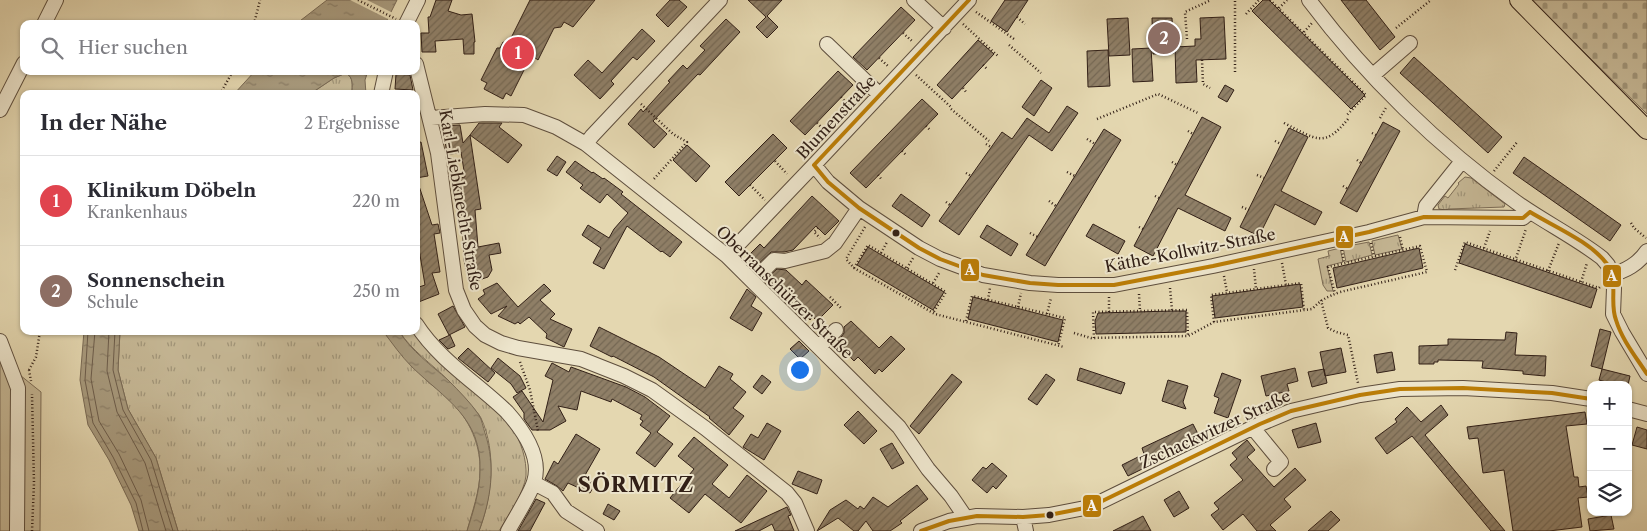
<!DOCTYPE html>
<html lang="de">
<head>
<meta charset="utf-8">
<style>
  body { margin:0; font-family:"Libre Caslon Text",serif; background:#f7f7f7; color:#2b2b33 }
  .controls { position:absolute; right:15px; bottom:15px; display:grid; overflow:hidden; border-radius:10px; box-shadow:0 1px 4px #0004 }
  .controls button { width:45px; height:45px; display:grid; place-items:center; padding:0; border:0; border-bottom:1px solid #e1e1e2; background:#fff; color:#2b2b33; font:25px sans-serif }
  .you { position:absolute; left:799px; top:369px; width:18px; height:18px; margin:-12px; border:4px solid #fff; border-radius:50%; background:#1a73e8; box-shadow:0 0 0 8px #1a73e833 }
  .badge { display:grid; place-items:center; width:32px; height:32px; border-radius:50%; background:#0f766e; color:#fff; font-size:16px; font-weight:700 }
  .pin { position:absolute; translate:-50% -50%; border:2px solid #fff; box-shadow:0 1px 5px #0006 }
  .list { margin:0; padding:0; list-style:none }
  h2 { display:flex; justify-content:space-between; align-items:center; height:65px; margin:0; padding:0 20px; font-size:21px }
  h2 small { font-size:16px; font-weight:400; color:#7c7c81 }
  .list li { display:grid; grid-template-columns:32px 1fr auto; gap:15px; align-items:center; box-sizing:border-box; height:90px; padding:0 20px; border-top:1px solid #e1e1e2 }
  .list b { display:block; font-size:19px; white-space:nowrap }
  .list p { margin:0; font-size:16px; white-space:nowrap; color:#7c7c81 }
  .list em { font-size:16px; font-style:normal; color:#7c7c81 }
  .icon { flex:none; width:28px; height:28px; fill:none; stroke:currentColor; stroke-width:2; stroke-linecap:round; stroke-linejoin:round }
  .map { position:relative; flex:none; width:1647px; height:531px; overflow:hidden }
  .search { position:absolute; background:#fff; box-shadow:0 1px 4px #0004; left:20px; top:20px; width:400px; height:55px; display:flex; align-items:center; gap:12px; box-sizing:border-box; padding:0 18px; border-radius:10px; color:#7c7c81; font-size:19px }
  .panel { position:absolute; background:#fff; box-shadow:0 1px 4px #0004; left:20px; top:90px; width:400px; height:245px; border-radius:10px }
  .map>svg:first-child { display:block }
  .grass { fill:url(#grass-tufts); stroke:#7c6c56 }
  .cemetery { fill:url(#cemetery-stones); stroke:#7c6c56 }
  .pitch { fill:#c6b896; stroke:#7c6c56 }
  .water { fill:url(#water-ripples); stroke:#786954 }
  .pier { fill:#e4d7b0 }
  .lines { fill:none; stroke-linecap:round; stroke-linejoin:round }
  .shore { stroke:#6c5c4a; stroke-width:1 }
  .building { fill:url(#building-hatch); stroke:#322017 }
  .minor-casing { stroke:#5e4e3d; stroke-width:16 }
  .major-casing { stroke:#322017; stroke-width:20 }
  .path { stroke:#322017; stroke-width:2.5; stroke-dasharray:1 2.5; stroke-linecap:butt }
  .minor { stroke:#ede5cc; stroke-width:14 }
  .major { stroke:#e4d7b0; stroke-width:18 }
  .bus-1-casing { stroke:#ede5cc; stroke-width:8 }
  .bus-1 { stroke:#bc7e07; stroke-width:4 }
  .bus-dot { fill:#322017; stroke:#ede5cc; stroke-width:2 }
  .labels { text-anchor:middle; stroke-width:4; stroke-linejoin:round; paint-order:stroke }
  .street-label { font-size:16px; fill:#322017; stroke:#ede5cc }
  .district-label { font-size:21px; font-weight:bold; letter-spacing:1px; fill:#322017; stroke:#ede5cc }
  .line-badge { stroke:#ede5cc; stroke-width:2 }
  .badge-label { font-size:14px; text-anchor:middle; font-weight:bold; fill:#fff }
</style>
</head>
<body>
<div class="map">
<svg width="1647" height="531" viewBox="0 0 1647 531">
  <defs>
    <pattern id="grass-tufts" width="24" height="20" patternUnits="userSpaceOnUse" patternTransform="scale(1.25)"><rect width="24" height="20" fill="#c6b896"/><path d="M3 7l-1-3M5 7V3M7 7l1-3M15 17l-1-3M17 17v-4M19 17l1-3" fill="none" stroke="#a19579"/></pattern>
    <pattern id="cemetery-stones" width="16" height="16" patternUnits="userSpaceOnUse" patternTransform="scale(1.25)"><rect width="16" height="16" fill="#c6b896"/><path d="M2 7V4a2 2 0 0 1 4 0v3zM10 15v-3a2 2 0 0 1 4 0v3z" fill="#a19579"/></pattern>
    <pattern id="water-ripples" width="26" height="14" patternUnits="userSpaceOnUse" patternTransform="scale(1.25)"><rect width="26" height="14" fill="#a7997c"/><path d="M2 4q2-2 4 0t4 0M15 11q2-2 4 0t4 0" fill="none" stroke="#897c65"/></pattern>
    <pattern id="building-hatch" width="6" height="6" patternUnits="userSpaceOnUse" patternTransform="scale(1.25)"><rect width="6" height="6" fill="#8f7f67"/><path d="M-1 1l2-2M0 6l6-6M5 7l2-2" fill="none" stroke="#756854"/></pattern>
  </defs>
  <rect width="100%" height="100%" fill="#e4d7b0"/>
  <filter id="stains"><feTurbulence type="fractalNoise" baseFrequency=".004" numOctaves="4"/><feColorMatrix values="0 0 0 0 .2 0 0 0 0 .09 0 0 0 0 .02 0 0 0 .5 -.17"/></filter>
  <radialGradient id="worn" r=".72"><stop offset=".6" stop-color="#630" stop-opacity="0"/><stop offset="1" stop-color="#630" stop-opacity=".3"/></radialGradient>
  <path class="grass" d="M346,73C354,78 352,85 352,94H310L334,78Z
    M1465,177L1471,178L1505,204L1504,207L1448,209L1446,210L1439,209L1438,205L1445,196L1448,198L1459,184L1458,183Z
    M1398,235L1402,249L1375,255L1372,241Z
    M1369,242L1372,255L1346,262L1343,247Z
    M1340,248L1343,262L1327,266L1333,291H1327L1323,285L1318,259L1329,256L1328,251Z
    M120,331H383C396,348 411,365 426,380C431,385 438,389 444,394C466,414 481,441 480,471C480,491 472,512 467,531H178L156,458L128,409L118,370Z
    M399,331H414C445,360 489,394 512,428C521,441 527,460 526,476C524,493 508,516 499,531H479C492,497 497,453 481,418C476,409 456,389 448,380C432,364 412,351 399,331Z"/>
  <path class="cemetery" d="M1531,0H1647V114Z"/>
  <path class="pitch" d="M0,359L41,392L40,531H0Z"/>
  <path class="water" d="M327,0H397L385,24H296Z
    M255,71H368L365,80L366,94H352C352,85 354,78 346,73L334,78L310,94H234Z
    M84,331H120L118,370L128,409L156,458L178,531H139L131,505L109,460L88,425L80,380Z
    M383,331H399C411,351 431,365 448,380C459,391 470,402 479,415C482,420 483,427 485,433C496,466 491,499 479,531H467C473,512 480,491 480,471C482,418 445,399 412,367C401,356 392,343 383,331Z"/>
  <path class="pier" d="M350,0H367L393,13L390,20Z"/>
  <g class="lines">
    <path class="shore" d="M88,331L85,380L93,423L113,457L136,503L143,531
      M95,331L91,379L99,421L119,454L141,500L149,531
      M109,331L107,371L117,412L145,463L166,531
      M115,331L113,370L123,410L151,460L173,531"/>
  </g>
  <path class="building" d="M436,0H452L448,11L461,15L472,14L475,42H474V54H464L463,39L435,41L436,52H422L421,33H429L428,17H430Z
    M530,0H595L573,27L564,22L561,27L554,28L538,60L534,57L531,63L528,62L511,96L506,93L503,99L484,89L487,83L481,80L497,48H500L503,42L508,44Z
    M670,0H679L687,7L668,27L656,15Z
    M748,0H782L767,16L778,27L767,38L756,27L766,17Z
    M1005,0H1028L1007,32L991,21Z
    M1263,0H1269L1365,95L1351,109L1252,11Z
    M1341,0H1366L1395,37L1380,50Z
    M901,7L915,20L867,70L853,57Z
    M1224,17L1226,59L1196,60L1197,82L1176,83L1175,47L1195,46V39H1201L1200,18Z
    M1128,18L1130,55L1109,56L1107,19Z
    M1152,18H1172L1174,53L1153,54Z
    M726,19L740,32L700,75L698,74L653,121L667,134L654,148L628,124L641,109L643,112L670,82L668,81L683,65L687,69L705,50L700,46Z
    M642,29L655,41L637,60L633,57L611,81L614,84L600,99L574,75L588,60L602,73Z
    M978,40L994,54L952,99L937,85Z
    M1151,48L1153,81L1133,82L1132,49Z
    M1108,50L1110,86L1088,87L1087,51Z
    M1414,57L1502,137L1488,153L1400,73Z
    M838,71L853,85L805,135L790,121Z
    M396,74L410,75L413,90L395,89Z
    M1041,80L1052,88L1034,116L1022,107Z
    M1225,85L1234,90L1227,102L1218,97Z
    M922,99L938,114L866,188L850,173Z
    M1067,106L1078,113L1052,151L1029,135L959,235L939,221L1002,132L1012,139L1027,118L1049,133Z
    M1202,117L1221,127L1185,195L1231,218L1225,231L1178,208L1153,256L1134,246Z
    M1383,122L1400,131L1357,212L1340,203Z
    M479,123H502L499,127L522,145L508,163L470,135Z
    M460,125L463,143L470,135L481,209L475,210L478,247L499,243L501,253L489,255L492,270L488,277L476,281L471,274L467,275L464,260L461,199H459L456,179L465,177L461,152L447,155L443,126Z
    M1289,128L1308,137L1281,191L1322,212L1315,225L1275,204L1259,236L1240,227Z
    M1104,129L1121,140L1045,266L1026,255Z
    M773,134L787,148L739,196L725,182Z
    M421,142L428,176L416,178V143Z
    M687,145L710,166L696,182L673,160Z
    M557,156L566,162L557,176L547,170Z
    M1524,157L1621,225L1610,241L1513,173Z
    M575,161L592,173L593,172L603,179L604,178L623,192L621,194L682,242L670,257L662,251L661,252L627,226L604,269L593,263L601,248L582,235L588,225L609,238L614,229L628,213L607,194L600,203L580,188L583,185L566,172Z
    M418,183L432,225L438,224L440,233L434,234L440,272L432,273L439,294L416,303V288L425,285L416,231V184Z
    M901,194L930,215L922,227L892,206Z
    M812,196L839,221L825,235L816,226L793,250L784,252H771L755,267L746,258L760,244L764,248Z
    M1093,224L1125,241L1118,254L1086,236Z
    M987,225L1018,244L1011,256L980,237Z
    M1465,244L1597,289L1591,308L1459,263Z
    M868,247L944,292L933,310L857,265Z
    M1419,248L1423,268L1337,288L1333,268Z
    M777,269L786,270L802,285L806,280L833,305L817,321L813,317L810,320L792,302L795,299L780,285L777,288L767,278Z
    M497,283L518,307L544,284L551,291L540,300L555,314L550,319L572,329L564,347L546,338L547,334L529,317L520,324L518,322L515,324L498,316L507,306L491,314L478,299L485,294L483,290Z
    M1300,284L1303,307L1215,318L1212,296Z
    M747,289L756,297L751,306L762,313L752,331L730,318Z
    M973,297L1063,320L1058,342L968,319Z
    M453,306L465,327L449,335L438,314Z
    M1172,311H1186V332L1096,334L1095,321L1098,313Z
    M851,321L879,348L891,336L905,349L882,372L879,369L875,374L858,357L854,361L837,343L844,333V327Z
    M599,327L659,357L705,388L719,366L724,369L733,374L730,379L746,392L733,408L744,416L729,435L709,418L710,417L654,377L613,356L612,357L590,346Z
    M1600,329L1611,332L1602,369L1630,376L1628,385H1617L1599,380L1602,369L1591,366Z
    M1506,332L1517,333L1515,355L1546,356L1545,376L1523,374V371L1482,368L1483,361L1438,360V362H1434V364H1419V346L1448,345V339L1505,340Z
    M450,335L455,346L448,349L439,340Z
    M799,341L809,351L800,359L790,349Z
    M468,348L495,373L488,382L458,358Z
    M1341,348L1346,372L1325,376L1320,352Z
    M1392,352L1395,370L1377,373L1374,355Z
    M498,358L520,376L526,388L517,393L511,384L491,368Z
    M552,363L569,372L571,367L626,387L645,397L670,416L657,432L673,444L655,467L636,453L651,433L640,425L643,421L640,419L642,415L612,399L611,402L581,391L577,410L558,406L566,421L550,430H532L524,419V413L513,397L522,391L543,422L553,380L545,376Z
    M1080,368L1125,383L1121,394L1077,380Z
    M1295,368L1298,381L1287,384L1289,391L1266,396L1261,376Z
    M1324,369L1327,383L1312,387L1308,372Z
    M1222,373L1241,380L1228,418L1214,413L1219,398L1214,396Z
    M952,374L962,382L919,434L910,426Z
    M1046,374L1055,380L1037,405L1028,399Z
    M762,375L771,382L762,394L753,387Z
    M1168,380L1188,386L1183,402L1186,409L1162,401Z
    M1441,405L1448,415L1425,435L1505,531H1491L1412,436L1387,454L1375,438L1397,422L1395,419L1407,407L1421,422Z
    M858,411L877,431L864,444L844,425Z
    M1585,412L1587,424L1566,426L1574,477H1578L1579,487L1586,486L1588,497L1578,498L1582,527L1549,531H1513L1504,470L1483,473L1478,438L1469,439L1467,427Z
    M767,423L781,431L764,460L743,447L751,434L758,438Z
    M1316,423L1321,442L1298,448L1292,430Z
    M1193,424L1201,440L1128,476L1122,465L1144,454L1142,448Z
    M1637,427L1647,430V449L1632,445Z
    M576,434L600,449L584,477L595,484L590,493L568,483L563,491L557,486L545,479L554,461L558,464Z
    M694,437L728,465L712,484L729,498L747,475L767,491L741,523L705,494L689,513L670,498L694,469L678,456Z
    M1247,440L1255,450L1247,457L1274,487L1295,468L1306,480L1284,499L1291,507L1270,525L1276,531H1257L1243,514L1223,530L1211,515L1219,509L1214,503L1243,480L1230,465L1237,459L1232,453Z
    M892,443L904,463L892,469L880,449Z
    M992,463L1007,476L996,489L993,486L987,493L972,480L983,467L986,469Z
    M798,471L822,480L817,494L792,484Z
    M917,485L928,499L900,521L902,523L890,531H873L866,521L858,531H854L838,518L817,531L830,510L846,500L858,509L860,506L864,509L873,497L888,507Z
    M1179,491L1189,508L1174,517L1164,500Z
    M536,499L545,503L530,531H518Z
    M608,504L620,511L614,520L603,514Z
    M787,507L791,515L788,516L794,531H775L772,524L759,531H735Z
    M1331,511L1340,520L1328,531H1308Z
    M1611,515L1614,529L1590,531L1588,519Z
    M1143,516L1151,531H1113Z"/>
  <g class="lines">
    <g class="minor-casing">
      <path id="minor" d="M914,0L944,28
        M1309,0C1366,76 1439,147 1516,202C1544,222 1575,237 1602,258L1608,265L1614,288L1613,314L1622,332L1647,374
        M44,24L56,0
        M406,24L418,0
        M827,44L880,95
        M416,64L438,153L456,290L464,310L475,326L485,335L501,343L518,348L581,359L624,376L652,390L705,428L787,493L795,503L807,531
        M1373,75L1410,43
        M381,94L386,71
        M0,110L24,63
        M431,118L485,114L524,115L556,127L586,144L727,256L899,427L928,469L951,496L966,518
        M586,144L592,136L720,0
        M814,165L828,182L859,208L919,248L940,259L983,275L1030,283L1058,285H1114L1213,266L1369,232L1424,217L1523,218L1530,212
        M1424,217L1426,206L1462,161
        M727,256L814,165L969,0
        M763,271L774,260L785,261L825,251L835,243L859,208
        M1611,274C1625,272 1639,263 1647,251
        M416,324C439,360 477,383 507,412C523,430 542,457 534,482C530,495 515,518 508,531
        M0,341L18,388L17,531
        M819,347L836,330
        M1628,409L1647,414
        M1253,428L1281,462L1274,469
        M534,483L553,493L566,511L597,531
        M1023,517L1026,531
        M921,531L949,521L977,516L1023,517L1049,515L1090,507L1260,424L1291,411L1360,395L1400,389L1463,388L1552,393L1591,399"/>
    </g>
    <g class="major-casing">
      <path id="major" d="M1519,0L1647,130"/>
    </g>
    <path class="path" d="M358,0L396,19
      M1270,0L1366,95L1346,116
      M1235,1V74
      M1279,8L1287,0
      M976,12L1014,39
      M1246,14L1259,0
      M1017,17L1025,24
      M254,24L260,0
      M963,24L999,57
      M1396,28L1431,0
      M1304,32L1312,23
      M903,33L913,42
      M1187,39L1185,12L1211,0
      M1009,45L1041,73
      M879,58L889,67
      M1202,60L1203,84L1210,88
      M983,65L987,69
      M916,75L952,108
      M963,88L966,92
      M220,94L233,71
      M841,97L850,107
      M641,104L673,134L687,142L653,180
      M951,109L989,141
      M1380,118L1387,106
      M1097,119L1158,94L1198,113
      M817,123L826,132
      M1284,123C1316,139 1324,149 1348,119
      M926,126L930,130
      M1188,131L1193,134
      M1372,133L1376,135
      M1087,139L1095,144
      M1275,141L1281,144
      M986,144L991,147
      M902,151L906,155
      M1357,160L1361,163
      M775,161L787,174
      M1172,162L1177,165
      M1494,171L1518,141
      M1067,172L1075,176
      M966,173L971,176
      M878,175L882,180
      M1257,175L1264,178
      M750,185L765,200
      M1343,186L1348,189
      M1155,196L1159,198
      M1049,201L1056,206
      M946,202L950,205
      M1242,207L1249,210
      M1631,223L1634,228L1646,238
      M865,227L846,259L854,268L935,314L1064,347
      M1139,227L1143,229
      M818,228L814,232L820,238
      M1030,233L1038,237
      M1400,237L1403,250
      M1371,243L1374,257
      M1484,248L1490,231
      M1342,250L1344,263
      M881,253L887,242
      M1515,261L1526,229
      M1282,263L1286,285
      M854,268L868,245L946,292L933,313
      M907,268L913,258
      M1254,269L1256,289
      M1455,270L1465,242L1599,288L1600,287
      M1548,271L1559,243
      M1224,276L1227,292
      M1581,282L1587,263
      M933,283L939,273
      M1170,288L1172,310
      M1139,294L1140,311
      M830,297L842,309
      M1109,297V312
      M988,300L990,288
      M1321,300L1328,328L1336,332L1348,335L1358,383
      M1018,307L1021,293
      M1047,314L1051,298
      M966,321L972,296L1065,318L1058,346
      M1214,322L1211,295L1301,283L1304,310
      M1074,333L1091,338L1188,336L1214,322L1312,309C1322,299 1327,297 1340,292L1427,272L1420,246L1328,267L1335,294
      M1094,338L1093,312L1187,310L1188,336
      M520,362L530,390L538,431
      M29,370L31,381
      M29,370L36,357L40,331
      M32,531L34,483L32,394"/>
    <use href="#minor" class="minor"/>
    <use href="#major" class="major"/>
    <g class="bus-1-casing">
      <path id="bus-1" d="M814,165L828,182L859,208L919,248L940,259L983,275L1030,283L1058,285H1114L1213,266L1369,232L1424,217L1523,218L1530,212
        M814,165L969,0
        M1530,212C1553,226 1591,242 1607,264C1619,281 1609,302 1616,320C1622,340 1636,357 1647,374
        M921,531L949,521L977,516L1023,517L1049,515L1090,507L1260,424L1291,411L1360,395L1400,389L1463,388L1552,393L1591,399"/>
    </g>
    <use href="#bus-1" class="bus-1"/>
  </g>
  <g class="bus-dot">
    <circle cx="896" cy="233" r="4.5"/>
    <circle cx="1050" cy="515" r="4.5"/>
  </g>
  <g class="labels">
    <g class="street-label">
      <text transform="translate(836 117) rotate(-47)" y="6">Blumenstraße</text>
      <text transform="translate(461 200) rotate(80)" y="6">Karl-Liebknecht-Straße</text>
      <text transform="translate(1190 250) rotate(-11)" y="6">Käthe-Kollwitz-Straße</text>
      <text transform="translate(785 292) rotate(44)" y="6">Oberranschützer Straße</text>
      <text transform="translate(1215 429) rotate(-25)" y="6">Zschackwitzer Straße</text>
    </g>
    <g class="district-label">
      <text x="636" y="492">SÖRMITZ</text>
    </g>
  </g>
  <g class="line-badge">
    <rect x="1335" y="225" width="19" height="24" rx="5" fill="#bc7e07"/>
    <rect x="960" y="258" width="20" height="24" rx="5" fill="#bc7e07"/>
    <rect x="1602" y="264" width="20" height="24" rx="5" fill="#bc7e07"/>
    <rect x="1082" y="494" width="20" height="24" rx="5" fill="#bc7e07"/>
  </g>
  <g class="badge-label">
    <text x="1344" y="242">A</text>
    <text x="970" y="275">A</text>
    <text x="1612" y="281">A</text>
    <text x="1092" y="511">A</text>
  </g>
  <rect width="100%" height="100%" filter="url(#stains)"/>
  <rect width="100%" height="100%" fill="url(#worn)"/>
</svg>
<div class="controls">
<button>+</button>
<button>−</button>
<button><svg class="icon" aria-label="layers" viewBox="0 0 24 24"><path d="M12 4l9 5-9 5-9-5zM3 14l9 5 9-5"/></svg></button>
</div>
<div class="you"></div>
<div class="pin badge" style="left:518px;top:53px;background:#e0444e">1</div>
<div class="pin badge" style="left:1164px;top:38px;background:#8d6e63">2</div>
<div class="search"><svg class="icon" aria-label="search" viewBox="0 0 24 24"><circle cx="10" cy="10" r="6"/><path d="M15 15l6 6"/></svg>Hier suchen</div>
<section class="panel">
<h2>In der Nähe<small>2 Ergebnisse</small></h2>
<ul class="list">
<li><span class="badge" style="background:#e0444e">1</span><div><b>Klinikum Döbeln</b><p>Krankenhaus</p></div><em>220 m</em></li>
<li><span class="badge" style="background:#8d6e63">2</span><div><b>Sonnenschein</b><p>Schule</p></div><em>250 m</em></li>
</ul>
</section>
</div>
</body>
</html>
